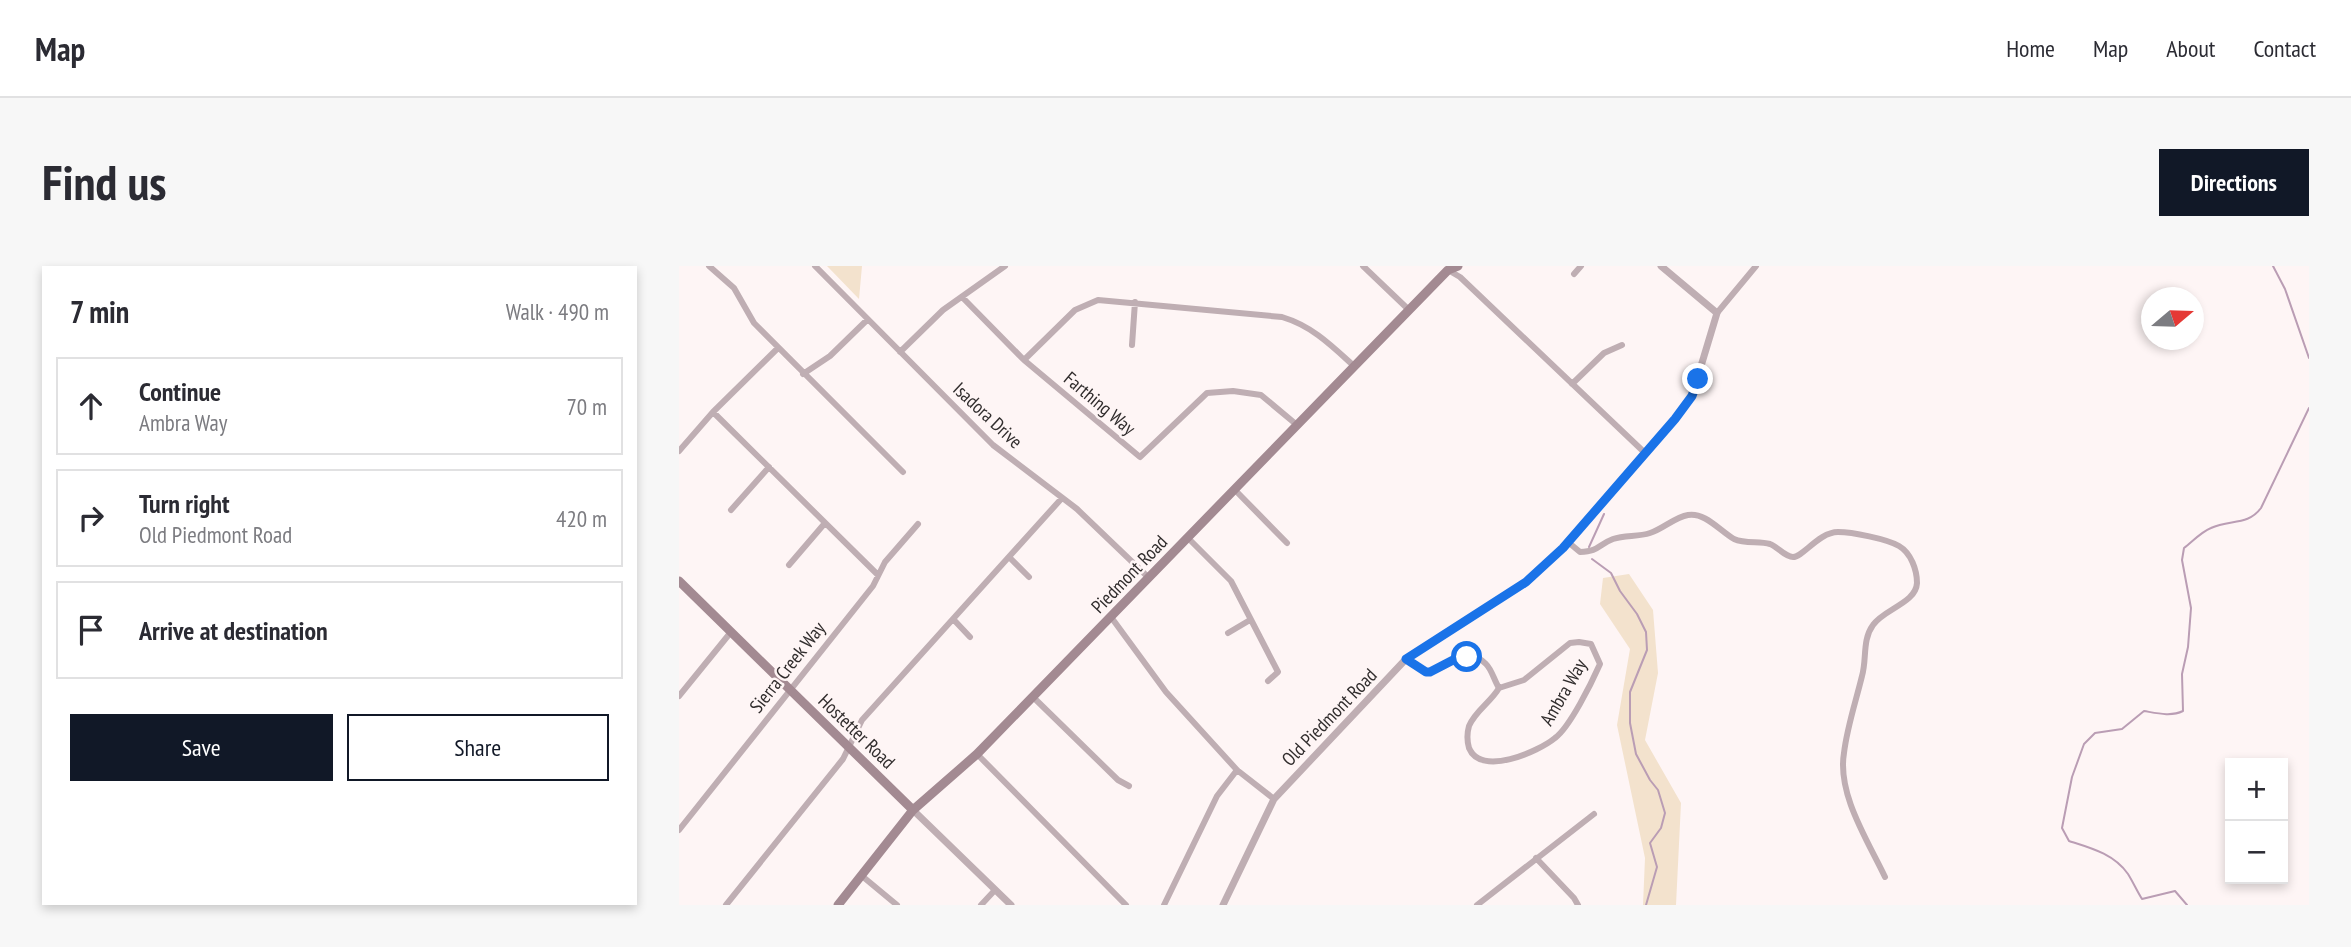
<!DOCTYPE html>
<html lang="en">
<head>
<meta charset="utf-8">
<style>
  body { margin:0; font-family:"PT Sans Narrow",sans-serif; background:#f7f7f7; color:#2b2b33 }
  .controls { position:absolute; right:21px; bottom:21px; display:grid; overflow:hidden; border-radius:0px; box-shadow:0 4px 10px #0003 }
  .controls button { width:63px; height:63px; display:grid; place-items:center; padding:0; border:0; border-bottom:2px solid #e1e1e2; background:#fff; color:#2b2b33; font:35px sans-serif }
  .compass { position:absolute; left:1462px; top:21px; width:63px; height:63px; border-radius:50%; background:#fff; box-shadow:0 4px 10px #0003; rotate:71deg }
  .stop { position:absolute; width:21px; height:21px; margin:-16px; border:5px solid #1a73e8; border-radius:50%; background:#fff }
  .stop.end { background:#1a73e8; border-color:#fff; box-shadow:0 2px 7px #0008 }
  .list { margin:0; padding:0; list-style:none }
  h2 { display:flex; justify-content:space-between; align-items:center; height:91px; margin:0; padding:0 28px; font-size:30px }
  h2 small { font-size:23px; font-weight:400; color:#7c7c81 }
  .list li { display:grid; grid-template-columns:46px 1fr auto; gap:21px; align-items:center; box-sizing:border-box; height:98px; margin:0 14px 14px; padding:0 14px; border:2px solid #e1e1e2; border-radius:0px }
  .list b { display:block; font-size:26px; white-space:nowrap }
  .list p { margin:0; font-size:23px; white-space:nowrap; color:#7c7c81 }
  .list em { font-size:23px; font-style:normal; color:#7c7c81 }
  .actions { display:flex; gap:14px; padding:21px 28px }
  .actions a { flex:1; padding:16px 0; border:2px solid #111827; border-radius:0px; text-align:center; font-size:24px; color:#111827 }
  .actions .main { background:#111827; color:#fff }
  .icon { flex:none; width:38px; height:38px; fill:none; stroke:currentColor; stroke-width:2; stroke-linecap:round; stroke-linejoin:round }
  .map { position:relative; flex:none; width:1630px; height:639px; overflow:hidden; border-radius:0px }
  header { display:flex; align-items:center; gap:42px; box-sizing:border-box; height:98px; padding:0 35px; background:#fff; border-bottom:2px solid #e1e1e2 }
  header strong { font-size:33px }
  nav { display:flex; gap:38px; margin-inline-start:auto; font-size:24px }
  .intro { display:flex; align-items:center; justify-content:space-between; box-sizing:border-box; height:168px; padding:0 42px }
  h1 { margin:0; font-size:49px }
  .button { padding:18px 32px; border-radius:0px; background:#111827; color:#fff; font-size:24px; font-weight:700 }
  main { display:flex; gap:42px; padding:0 42px }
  aside { flex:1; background:#fff; border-radius:0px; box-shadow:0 4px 10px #0003 }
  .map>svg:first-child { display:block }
  .green { fill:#f3e2cd }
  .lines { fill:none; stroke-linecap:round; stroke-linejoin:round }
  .stream { stroke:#ba9db4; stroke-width:2 }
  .minor { stroke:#bfaeb3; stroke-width:6 }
  .tertiary { stroke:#bfaeb3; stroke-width:7 }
  .secondary { stroke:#a38a92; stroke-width:9 }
  .route { stroke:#1a73e8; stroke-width:9 }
  .labels { text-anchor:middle; stroke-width:5; stroke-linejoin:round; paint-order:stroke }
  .street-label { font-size:19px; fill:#312d2d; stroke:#fef5f5 }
</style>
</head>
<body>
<header>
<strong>Map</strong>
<nav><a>Home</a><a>Map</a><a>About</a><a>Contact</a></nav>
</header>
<div class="intro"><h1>Find us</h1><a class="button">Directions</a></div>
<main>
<aside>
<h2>7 min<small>Walk · 490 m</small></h2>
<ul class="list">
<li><svg class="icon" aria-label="ahead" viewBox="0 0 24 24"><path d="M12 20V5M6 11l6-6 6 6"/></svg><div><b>Continue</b><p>Ambra Way</p></div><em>70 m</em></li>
<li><svg class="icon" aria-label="right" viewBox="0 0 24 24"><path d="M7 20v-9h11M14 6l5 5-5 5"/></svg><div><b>Turn right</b><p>Old Piedmont Road</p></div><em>420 m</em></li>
<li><svg class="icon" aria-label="arrive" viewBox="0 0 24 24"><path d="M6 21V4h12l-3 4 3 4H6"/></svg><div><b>Arrive at destination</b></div></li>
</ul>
<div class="actions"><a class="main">Save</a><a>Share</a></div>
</aside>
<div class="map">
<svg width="1630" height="639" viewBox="0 0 1630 639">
  <rect width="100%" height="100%" fill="#fef5f5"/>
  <path class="green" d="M148,0H183L180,33Z
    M950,308L974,344L979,407L966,474L1002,537L997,639H964L966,592L938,459L951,383L921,338L924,312Z"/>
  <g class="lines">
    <path class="stream" d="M1594,0L1606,23L1630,92
      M910,281L925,248
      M913,293L932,307L941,325L958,348L967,366L968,384L951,426V457L957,488L971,514L979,524L986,547L982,562L971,577L978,601L967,639
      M1508,639L1496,625L1463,633C1458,625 1454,616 1449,608C1435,588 1412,582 1390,575L1383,562L1393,511L1405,478L1416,467L1443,463L1465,445C1477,447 1492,451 1504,445L1503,408L1509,381L1512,342L1503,294L1505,282C1513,276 1522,266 1532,262C1550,253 1569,260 1582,242L1630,142"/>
    <path class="minor" d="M30,0L55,22L75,57L224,206
      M136,0L314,179L398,243L470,312
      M684,0L730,44
      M769,4L781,11L965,186
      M895,8L902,0
      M283,31L345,94L461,191L528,127L554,125L582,129L618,159
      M1038,47L1077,0
      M453,79L456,36
      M221,86L264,44L326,0
      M345,94L396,44L419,34L603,51C633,60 652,79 675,100
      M124,108L151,90L188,54
      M893,118L925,87L943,79
      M34,146L199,309
      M0,185L34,146L99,82
      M556,224L608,277
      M52,244L90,201
      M509,272L552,315L599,406L589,415
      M889,276L901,286C921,285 918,279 934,273C946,269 959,271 971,267C984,263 996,251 1009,249C1026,246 1041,265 1055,273C1066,278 1080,275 1091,278C1099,281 1106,291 1114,291C1124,291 1140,266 1159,266C1173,266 1208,273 1220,280C1232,287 1238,304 1238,317C1237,337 1205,343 1194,359C1183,374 1188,393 1183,410C1177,435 1168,461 1165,487C1158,528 1189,575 1206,611
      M330,291L350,311
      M110,299L146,257
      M432,351L487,426L558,504L595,533
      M275,354L291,371
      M549,367L571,354
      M900,376L912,378L921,398C913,416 891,461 876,472C859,486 802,511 790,482C788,475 788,467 790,460C796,445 812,436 820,422L845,414L891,377Z
      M727,393C733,397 740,403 746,405C762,410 786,376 807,398C813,404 815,414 820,422
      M0,430L52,366
      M354,431L439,514L450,520
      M298,488L447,639
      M0,564L194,320L206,296L239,258
      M857,592L895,632L899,639
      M183,610L218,639
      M47,639L164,493L183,454L383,232
      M302,639L316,624
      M485,639L538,530L558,504
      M798,639L915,548"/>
    <path class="tertiary" d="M234,544L332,639
      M544,639L595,533L727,393L847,316L884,282L996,153L1013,130L1038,47L982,0"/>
    <path class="secondary" d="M0,315L234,544
      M159,639L234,544L298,488L769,4L779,0"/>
  </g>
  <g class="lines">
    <path class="route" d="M788,391L776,393L751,406H747L727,393L847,316L884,282L996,153L1013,130L1019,113"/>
  </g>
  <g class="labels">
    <g class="street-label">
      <text transform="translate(421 137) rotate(40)" y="7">Farthing Way</text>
      <text transform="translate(309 149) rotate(43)" y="7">Isadora Drive</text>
      <text transform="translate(450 308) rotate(-46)" y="7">Piedmont Road</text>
      <text transform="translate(108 401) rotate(-52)" y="7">Sierra Creek Way</text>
      <text transform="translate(884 426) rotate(-60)" y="7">Ambra Way</text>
      <text transform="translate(650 451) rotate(-46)" y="7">Old Piedmont Road</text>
      <text transform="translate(178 465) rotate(44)" y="7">Hostetter Road</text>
    </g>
  </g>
</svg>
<div class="controls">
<button>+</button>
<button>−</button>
</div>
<svg class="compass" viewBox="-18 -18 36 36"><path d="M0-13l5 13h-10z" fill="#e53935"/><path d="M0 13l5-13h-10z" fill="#7c7c81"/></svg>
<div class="stop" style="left:788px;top:391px"></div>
<div class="stop end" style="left:1019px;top:113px"></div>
</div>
</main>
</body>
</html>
